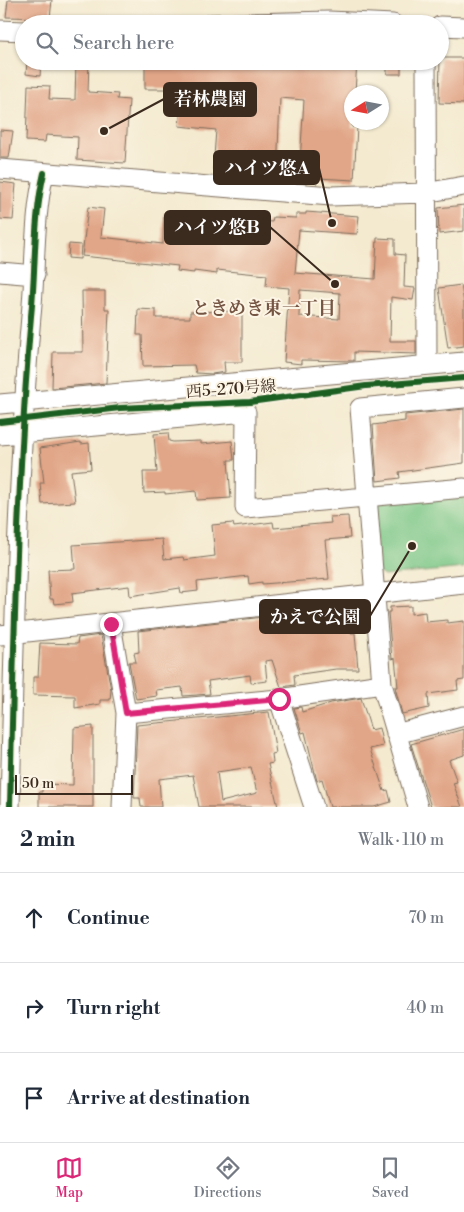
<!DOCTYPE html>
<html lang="en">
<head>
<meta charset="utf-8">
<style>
  body { margin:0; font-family:"Libre Bodoni","Noto Serif JP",serif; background:#f6f6f7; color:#1f2937 }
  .compass { position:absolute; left:344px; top:85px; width:45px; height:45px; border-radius:50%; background:#fff; box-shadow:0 1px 4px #0004; rotate:259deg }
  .scale { position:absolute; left:15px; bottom:12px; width:118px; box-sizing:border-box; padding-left:5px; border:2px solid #3b2a1e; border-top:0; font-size:14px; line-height:18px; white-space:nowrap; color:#3b2a1e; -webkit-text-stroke:4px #fcf5e5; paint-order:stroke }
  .stop { position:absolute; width:15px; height:15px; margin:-11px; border:4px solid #db2777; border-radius:50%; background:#fff }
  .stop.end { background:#db2777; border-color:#fff; box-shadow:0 1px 5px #0008 }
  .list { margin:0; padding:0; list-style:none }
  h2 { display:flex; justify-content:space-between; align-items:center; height:65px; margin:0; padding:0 20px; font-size:21px }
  h2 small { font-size:16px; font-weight:400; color:#747a83 }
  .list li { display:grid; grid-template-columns:32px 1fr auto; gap:15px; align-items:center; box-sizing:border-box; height:90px; padding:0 20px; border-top:1px solid #e0e1e3 }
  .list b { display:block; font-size:19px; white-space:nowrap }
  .list em { font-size:16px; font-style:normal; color:#747a83 }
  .icon { flex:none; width:28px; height:28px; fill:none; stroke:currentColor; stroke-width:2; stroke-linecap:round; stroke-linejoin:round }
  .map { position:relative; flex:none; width:464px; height:807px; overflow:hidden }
  .search { position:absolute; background:#fff; box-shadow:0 1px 4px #0004; left:15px; right:15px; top:15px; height:55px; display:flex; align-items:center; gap:12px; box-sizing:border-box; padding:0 18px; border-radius:28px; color:#747a83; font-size:19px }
  .sheet { height:335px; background:#fff }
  nav { display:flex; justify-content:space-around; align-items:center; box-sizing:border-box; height:70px; border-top:1px solid #e0e1e3; background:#fff; font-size:14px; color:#747a83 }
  nav a { display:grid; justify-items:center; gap:2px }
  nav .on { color:#db2777 }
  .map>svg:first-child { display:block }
  .green { fill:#79c686; stroke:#5a7852 }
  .building { fill:#e1a587; fill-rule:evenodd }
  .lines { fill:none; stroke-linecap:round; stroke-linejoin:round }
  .minor-casing { stroke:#7c6d5c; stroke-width:21 }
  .minor { stroke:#fff; stroke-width:19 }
  .cycleway-casing { stroke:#fcf5e5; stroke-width:9 }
  .cycleway { stroke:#1b5e20; stroke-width:6 }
  .route { stroke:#db2777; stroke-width:6 }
  .labels { text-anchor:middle; stroke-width:4; stroke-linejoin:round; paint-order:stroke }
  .street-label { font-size:16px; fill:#3b2a1e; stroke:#fcf5e5 }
  .neighbourhood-label { font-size:18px; font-weight:bold; fill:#755543; stroke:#fcf5e5 }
  .leader { fill:none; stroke:#3b2a1e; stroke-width:2 }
  .callout-dot { fill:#3b2a1e; stroke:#fcf5e5; stroke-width:2 }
  .callout { fill:#3b2a1e; stroke:#3b2a1e; stroke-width:2 }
  .callout-label { font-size:18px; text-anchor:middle; font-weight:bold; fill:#fff }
</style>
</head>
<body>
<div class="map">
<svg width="464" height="807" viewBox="0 0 464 807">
  <rect width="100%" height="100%" fill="#fcf5e5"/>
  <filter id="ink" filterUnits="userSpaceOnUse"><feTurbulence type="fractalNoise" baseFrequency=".02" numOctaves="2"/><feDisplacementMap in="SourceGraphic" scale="10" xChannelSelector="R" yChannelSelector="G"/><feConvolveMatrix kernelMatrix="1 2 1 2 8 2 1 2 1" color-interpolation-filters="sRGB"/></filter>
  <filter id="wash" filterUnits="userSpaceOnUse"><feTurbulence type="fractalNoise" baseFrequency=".0096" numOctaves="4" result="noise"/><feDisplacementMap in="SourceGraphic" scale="20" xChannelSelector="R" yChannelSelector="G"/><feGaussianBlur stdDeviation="1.12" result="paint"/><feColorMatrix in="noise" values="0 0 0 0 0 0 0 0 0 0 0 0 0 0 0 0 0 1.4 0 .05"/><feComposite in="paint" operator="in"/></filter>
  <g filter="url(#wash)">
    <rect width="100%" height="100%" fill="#f4ead0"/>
    <path class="green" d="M464,493V568L384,576L378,572L373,509L378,502Z"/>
    <g id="blocks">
      <path class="building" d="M8,0H52L50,18L6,17Z
        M440,58H464V104L439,103Z
        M27,61H41L40,76L26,74Z
        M76,61H89L88,92L118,94L117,99L129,100L125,163L77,160L78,137L46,135L45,142L26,141L28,85L50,86L49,99L75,100Z
        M159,61H189L227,66L228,61H357L355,92H352V127H357L354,180L299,177L304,100L280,98L277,175L213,170L216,130L179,126L183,89H145V65L159,64Z
        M387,61H401V74H387Z
        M0,130L13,131L9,158H0Z
        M0,182L16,184L13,220L0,219Z
        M464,205V231L439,234L438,208Z
        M88,207L104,209L101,237L163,244L164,213L272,222L273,217L296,218V214H306V212L359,216L357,234L299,230L295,273L375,279L377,238L395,239V254L405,255L404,287L415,288L413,300L391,297L390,341H416V354L354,352V361L301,360V364L284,362L289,288L266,286L267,275L217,270V274L194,271V273L177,271L178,266L82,256ZM300,290L340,293L339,319L299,316Z
        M69,244L81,245L80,259L68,258Z
        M461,285L464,303V346L448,348L439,288Z
        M82,291H105V309H109L106,383L52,388L53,352H83Z
        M138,309L156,310V318H190V312L242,311V362H224L225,372L212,374L196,373L194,365L143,366L142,335H137Z
        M464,409V463L399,472L400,478L377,481L373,425L405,421V415Z
        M168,433L169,441L173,442L201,441V444L232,441L234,460H228L231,498L197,500L196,491L165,494V492L144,493L143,472H157L154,434Z
        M81,442V444L89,443L91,469L71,471L75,502L42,504L40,483H44L40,448Z
        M348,516L350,538L325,540L329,579L262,584V582L249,584L248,576L197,582L198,591L181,593L180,588L130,596L129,586L72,593L73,602L54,604L53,599H50L48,570L75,569L73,545L162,539L164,559L183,557L184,560L215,556L212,525L233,523L234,527L273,522L274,528L331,523L330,517Z
        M411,606V614L425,612L426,622L447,620V623L464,621V680L457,681L458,690L428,694L429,708L402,714L395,687H398L395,658L392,659L388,612H390V607Z
        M345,610L346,627L350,626L351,633H355L358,669H336L294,675L295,685L281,687L272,660L265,661L267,681L251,683L250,675L208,681L210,694L183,696L182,687L156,690L157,696L136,699L129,662H136L134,653L139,652L138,631L264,617V620L290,617L291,622L333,618L332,611Z
        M101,635L111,690L110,700H100V704L75,708V696L33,695V677H38L40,643L77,644L78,638Z
        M361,698L371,730L379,728L383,746L370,749L384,791L388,790L391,802L374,807H330L322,779L317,781L305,732L302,733L294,708L301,707L302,712L331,703Z
        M269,712L276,753L272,754L273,763L268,764L278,807H199L193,775L159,779L161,807H141L140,798H134L137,725ZM251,767L257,793L221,802L217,772Z
        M93,726V807H39V792H42V784L73,785L74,728Z
        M464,729V755L449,760L457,782L453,783L462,807H431L411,744Z"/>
    </g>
  </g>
  <g filter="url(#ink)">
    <use href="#blocks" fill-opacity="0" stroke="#7c6d5c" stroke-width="1"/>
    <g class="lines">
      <g class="minor-casing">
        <path id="minor" d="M211,24L329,21L393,24
          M440,26L464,27
          M0,30L24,31
          M426,61L427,365
          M0,169L331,196L425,193L464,186
          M0,272L35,275
          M0,404L464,362
          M0,435L246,412L245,508L464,488
          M111,624L126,713L122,807
          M0,635L464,584
          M279,699L314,807
          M126,713L279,699L382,684
          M396,734L464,716
          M10,807C14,643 17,479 31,316C36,269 33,220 44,173
          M418,807L382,684L360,408L464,398"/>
      </g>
      <use href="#minor" class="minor"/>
      <g class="cycleway-casing">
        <path id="cycleway" d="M0,422L120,408L250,402L366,386L464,378
          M10,807C14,643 17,479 31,316C36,269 33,220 44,173"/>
      </g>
      <use href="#cycleway" class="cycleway"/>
    </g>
  </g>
  <g class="lines" filter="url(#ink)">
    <path class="route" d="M111,624L126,713L279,699"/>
  </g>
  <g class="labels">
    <g class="street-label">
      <text transform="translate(231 388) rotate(-4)" y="6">西5-270号線</text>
    </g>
    <g class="neighbourhood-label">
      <text x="264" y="314">ときめき東一丁目</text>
    </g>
  </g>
  <path class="leader" d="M104 131L164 99M332 223L319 168M335 284L270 227M412 546L370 616"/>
  <g class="callout-dot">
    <circle cx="104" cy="131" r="5"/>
    <circle cx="332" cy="223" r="5"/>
    <circle cx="335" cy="284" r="5"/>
    <circle cx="412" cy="546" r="5"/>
  </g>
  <g class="callout">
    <rect x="164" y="83" width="92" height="33" rx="5"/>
    <rect x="214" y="151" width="105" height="33" rx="5"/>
    <rect x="165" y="211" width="105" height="33" rx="5"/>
    <rect x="260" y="600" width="110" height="33" rx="5"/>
  </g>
  <g class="callout-label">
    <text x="210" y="105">若林農園</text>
    <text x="267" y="174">ハイツ悠A</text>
    <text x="217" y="233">ハイツ悠B</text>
    <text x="315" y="623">かえで公園</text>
  </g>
</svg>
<svg class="compass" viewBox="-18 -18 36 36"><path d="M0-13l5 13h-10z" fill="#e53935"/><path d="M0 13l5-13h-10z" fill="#747a83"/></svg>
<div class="scale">50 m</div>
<div class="stop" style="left:279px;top:699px"></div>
<div class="stop end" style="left:111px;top:624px"></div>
<div class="search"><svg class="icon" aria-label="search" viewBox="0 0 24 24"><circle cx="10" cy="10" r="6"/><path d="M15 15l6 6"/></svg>Search here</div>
</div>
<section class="sheet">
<h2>2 min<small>Walk · 110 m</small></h2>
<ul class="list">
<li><svg class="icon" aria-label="ahead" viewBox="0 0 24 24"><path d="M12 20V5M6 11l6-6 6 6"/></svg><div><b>Continue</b></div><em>70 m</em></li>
<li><svg class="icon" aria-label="right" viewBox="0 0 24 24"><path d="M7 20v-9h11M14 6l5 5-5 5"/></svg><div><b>Turn right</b></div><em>40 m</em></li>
<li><svg class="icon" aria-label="arrive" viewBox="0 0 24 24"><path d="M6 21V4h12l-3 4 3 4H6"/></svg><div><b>Arrive at destination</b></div></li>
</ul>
</section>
<nav>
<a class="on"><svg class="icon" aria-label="map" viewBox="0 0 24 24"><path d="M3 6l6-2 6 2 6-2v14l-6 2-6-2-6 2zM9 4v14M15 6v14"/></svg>Map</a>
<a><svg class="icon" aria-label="directions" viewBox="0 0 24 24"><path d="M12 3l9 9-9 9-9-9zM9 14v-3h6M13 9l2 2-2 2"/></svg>Directions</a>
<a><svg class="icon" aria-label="saved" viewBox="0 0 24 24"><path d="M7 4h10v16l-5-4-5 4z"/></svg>Saved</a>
</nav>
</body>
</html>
